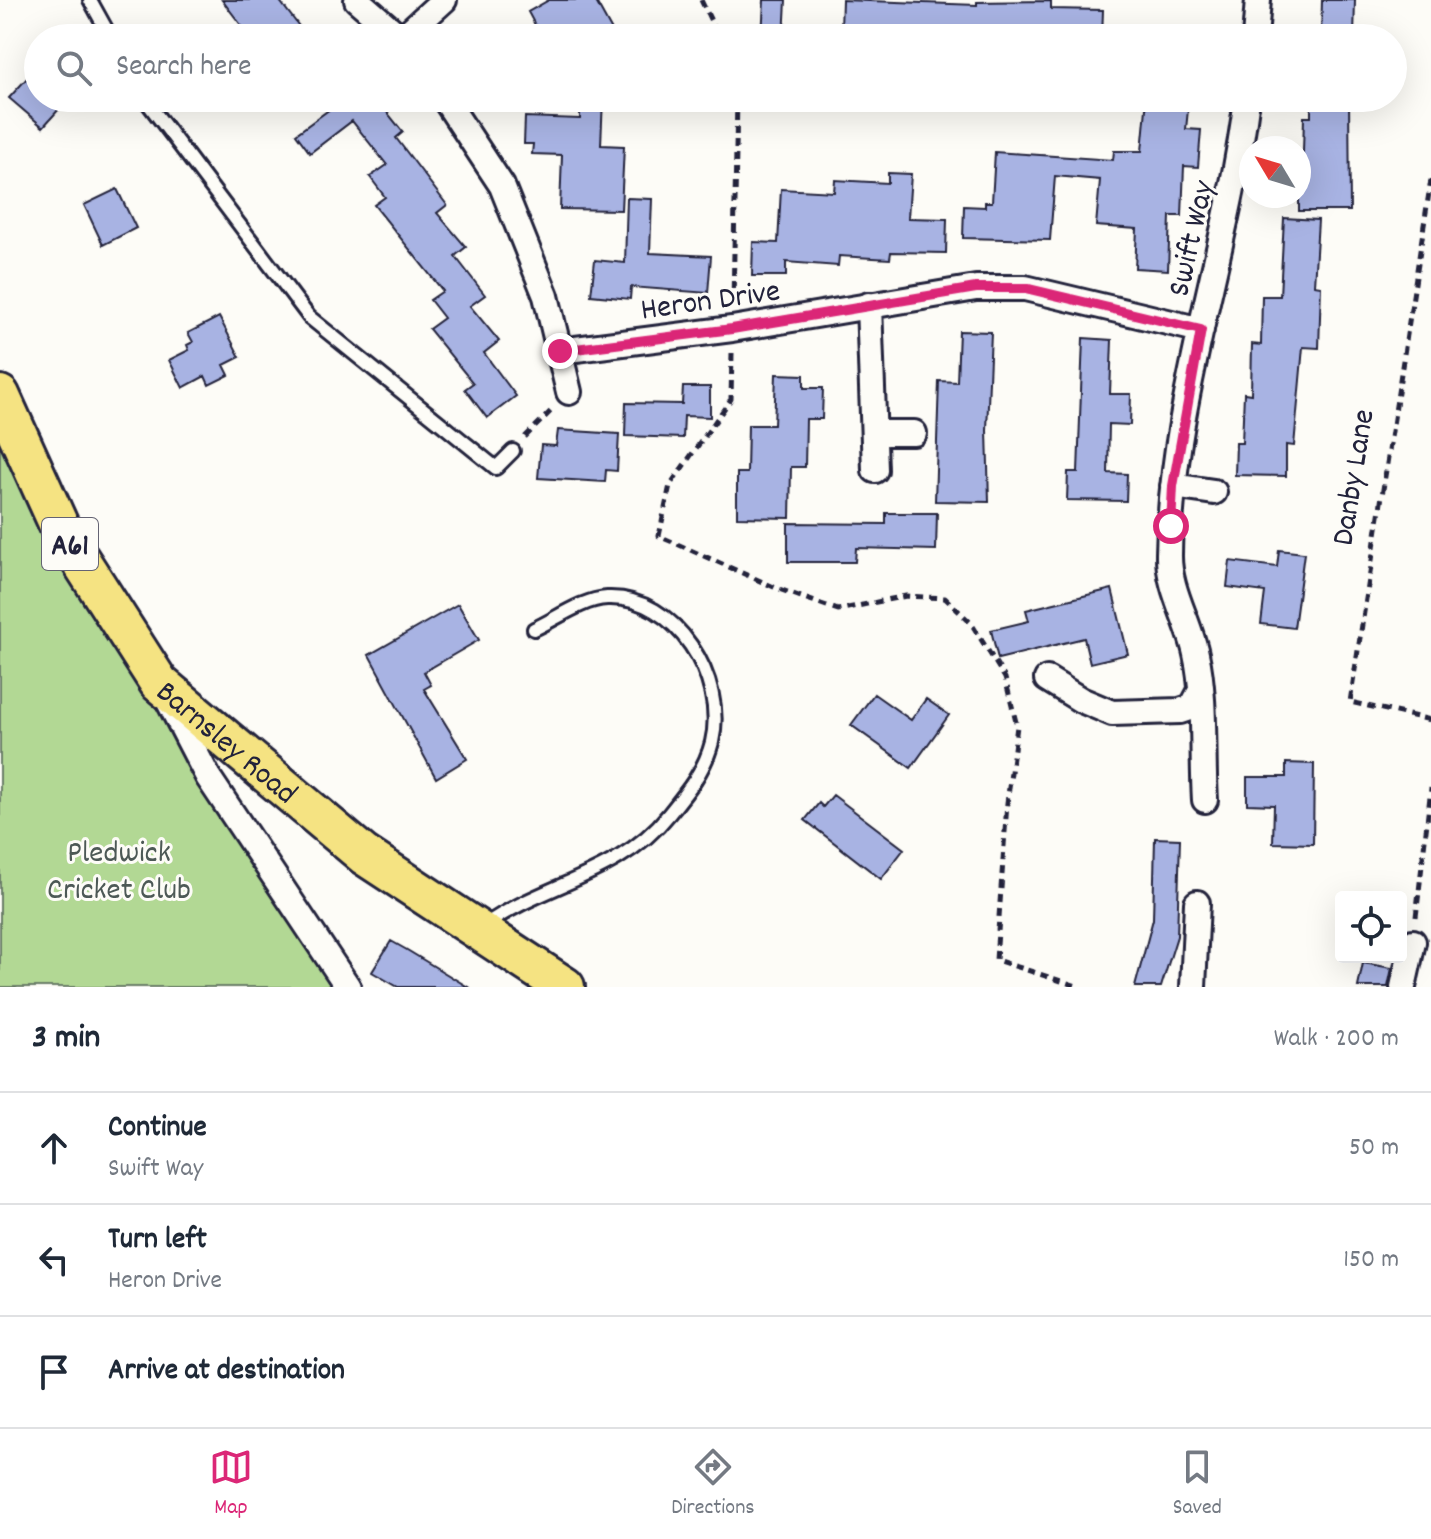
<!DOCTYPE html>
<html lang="en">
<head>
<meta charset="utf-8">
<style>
  body { margin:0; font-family:Dekko,sans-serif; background:#f6f6f7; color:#1f2937 }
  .controls { position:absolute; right:24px; bottom:24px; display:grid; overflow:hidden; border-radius:8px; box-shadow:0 8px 32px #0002 }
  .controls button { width:72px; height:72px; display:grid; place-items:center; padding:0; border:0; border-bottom:2px solid #e0e1e3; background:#fff; color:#1f2937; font:40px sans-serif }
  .compass { position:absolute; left:1239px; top:136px; width:72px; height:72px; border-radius:50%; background:#fff; box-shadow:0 8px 32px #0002; rotate:308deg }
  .stop { position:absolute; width:24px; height:24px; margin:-18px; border:6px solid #db2777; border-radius:50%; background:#fff }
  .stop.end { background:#db2777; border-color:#fff; box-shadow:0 2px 8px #0008 }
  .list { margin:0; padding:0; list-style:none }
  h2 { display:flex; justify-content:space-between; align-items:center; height:104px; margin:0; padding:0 32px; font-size:34px }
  h2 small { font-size:26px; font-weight:400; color:#747a83 }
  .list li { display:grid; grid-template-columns:52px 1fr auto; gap:24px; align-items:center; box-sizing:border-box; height:112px; padding:0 32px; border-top:2px solid #e0e1e3 }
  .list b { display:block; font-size:30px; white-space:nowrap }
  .list p { margin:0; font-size:26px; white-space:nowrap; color:#747a83 }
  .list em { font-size:26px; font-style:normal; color:#747a83 }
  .icon { flex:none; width:44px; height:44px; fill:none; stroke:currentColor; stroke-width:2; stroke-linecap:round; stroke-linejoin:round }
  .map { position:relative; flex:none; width:1431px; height:987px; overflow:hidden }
  .search { position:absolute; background:#fff; box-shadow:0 8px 32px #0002; left:24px; right:24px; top:24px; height:88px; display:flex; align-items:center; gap:20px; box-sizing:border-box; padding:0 28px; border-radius:44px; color:#747a83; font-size:30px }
  .sheet { height:440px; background:#fff }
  nav { display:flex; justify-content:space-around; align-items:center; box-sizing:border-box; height:112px; border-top:2px solid #e0e1e3; background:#fff; font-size:22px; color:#747a83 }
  nav a { display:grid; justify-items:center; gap:4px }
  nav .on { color:#db2777 }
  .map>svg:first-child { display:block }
  .green { fill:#b2d894; stroke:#6a7d68; stroke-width:2 }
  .building { fill:#a8b3e3; stroke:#22223b; stroke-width:2 }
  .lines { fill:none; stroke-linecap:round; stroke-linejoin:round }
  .lane-casing { stroke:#22223b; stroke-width:18 }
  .street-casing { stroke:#22223b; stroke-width:30 }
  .primary-casing { stroke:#22223b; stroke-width:44 }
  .path { stroke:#22223b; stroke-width:5; stroke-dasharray:8 6; stroke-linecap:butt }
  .lane { stroke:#fdfcf7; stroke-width:12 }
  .street { stroke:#fdfcf7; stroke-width:24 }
  .primary { stroke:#f5e382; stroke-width:38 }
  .route { stroke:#db2777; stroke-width:10 }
  .labels { text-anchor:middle; stroke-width:6; stroke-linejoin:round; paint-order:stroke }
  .shield { fill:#fdfcf7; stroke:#646373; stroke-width:2 }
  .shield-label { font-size:30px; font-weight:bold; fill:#22223b }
  .street-label { font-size:32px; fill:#22223b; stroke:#fdfcf7 }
  .park-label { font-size:32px; fill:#4d5956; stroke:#fdfcf7 }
</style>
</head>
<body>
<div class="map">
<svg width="1431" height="987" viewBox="0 0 1431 987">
  <rect width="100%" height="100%" fill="#fdfcf7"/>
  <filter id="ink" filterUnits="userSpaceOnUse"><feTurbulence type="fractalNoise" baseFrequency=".0125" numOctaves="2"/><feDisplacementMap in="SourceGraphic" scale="16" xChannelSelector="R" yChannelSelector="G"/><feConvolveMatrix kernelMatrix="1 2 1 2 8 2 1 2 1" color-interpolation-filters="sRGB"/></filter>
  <g filter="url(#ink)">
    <path class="green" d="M0,395L61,530L347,987H0Z"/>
    <path class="building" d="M222,0H279L308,38H251Z
      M549,0H595L616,38H542L528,12Z
      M764,0H786L784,38H762Z
      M842,0L977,5V2L1051,1V9L1103,10L1102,38H910L911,31L841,29Z
      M1322,0H1355L1354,38H1321Z
      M38,66V98H69L43,127L9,98Z
      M334,98H382L378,101L403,132L396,138L447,205L437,213L466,247L455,256L485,295L470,306L499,341L484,353L516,396L487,418L465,389L473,383L429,329L444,318L430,300L443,291L374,205L385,197L370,177L387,165L352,121L310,153L296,134L338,103Z
      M580,98H603L601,145L624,146L621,210L560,209L562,155L532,154L533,144H524L525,117L580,119Z
      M1147,98L1189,100L1186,129L1201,130L1198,167L1184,166L1182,216H1170L1168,270L1135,268L1137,229L1096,226L1100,180L1055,176L1050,240L963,238L964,206L985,207V202H992L995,152L1113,160L1114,151H1142Z
      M1311,98H1349L1350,211H1299V152H1303L1304,117H1311Z
      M888,173L911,174L908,218L947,219L946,253L891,252L890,259L839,256L838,266L786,262V276H752L753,242L778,243L781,189L834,192L835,180L888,183Z
      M117,189L136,228L103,245L84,205Z
      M627,198L652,199L650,253L711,256L708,293L631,287L630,299L591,295L595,260L625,263Z
      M1284,218L1318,220L1314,285L1321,286L1319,348L1303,347L1294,446L1286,445V476L1235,475L1236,443H1242L1244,393L1251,394L1252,344L1261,345L1262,296H1280Z
      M219,317L240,357L224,365L229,375L209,385L205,376L183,388L169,360L189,350L187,345L193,342L188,333Z
      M959,331L991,332L987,430L989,502L935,501L939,381L957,382Z
      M1083,338L1112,340L1110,394H1131L1130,425L1109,424L1108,473L1127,474L1126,501L1067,500L1068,472H1078Z
      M776,374L804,375V388H823L822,419H806L805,467H791L790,518L737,517V473H747L748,425H774Z
      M683,387H710V417L684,416L683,438L625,436L626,403L682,404Z
      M558,430L619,434L617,471L606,470L605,482L538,478L541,445L556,446Z
      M886,513H937L936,550L856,548L855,562H788V523L886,524Z
      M1279,550L1304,553L1294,628L1261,624L1265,592L1227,587L1230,561L1277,567Z
      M1112,589L1128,654L1090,663L1084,638L998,659L991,630L1029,621L1026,610Z
      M458,604L479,640L424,672L431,685L424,689L467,759L436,778L369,655Z
      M874,694L911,720L926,699L949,715L911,768L851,725Z
      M1286,763L1314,764L1313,844L1273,843L1274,805L1247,804V777H1286Z
      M833,795L904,849L881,879L805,820L819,803L823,807Z
      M1155,838L1180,839L1177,936L1161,987H1135L1153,919Z
      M391,941L407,950L468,987H398L372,972Z
      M1363,963L1392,968L1388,987H1358Z"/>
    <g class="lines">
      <g class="lane-casing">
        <path id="lane" d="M90,0L111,38
          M144,98L309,317L496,468L513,451
          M484,926C544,883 620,876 669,814C687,792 705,770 712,742C727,680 676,595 607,598C583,599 556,619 534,629"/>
      </g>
      <g class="street-casing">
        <path id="street" d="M357,0L401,38
          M402,38L444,0
          M1255,38L1258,0
          M444,98L502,186L546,296L569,392
          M869,305L875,470
          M560,351L732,329L976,288H1025L1201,330
          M876,433H914
          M1173,486L1214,492
          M1047,679L1081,700L1112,713L1180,711L1192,707L1199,694
          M167,698L208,777L348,987
          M1205,800C1202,754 1206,698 1196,654C1189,621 1168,588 1169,554C1171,400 1228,251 1247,98
          M1193,987L1197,903
          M1403,987L1413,942"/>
      </g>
      <g class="primary-casing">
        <g id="primary">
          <path id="s1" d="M0,395L61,530L159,683L364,855L565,987"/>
        </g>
      </g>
      <path class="path" d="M701,0L719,38
        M1431,180L1350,702L1431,720
        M733,303L737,98
        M732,353L731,399L670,485L659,536L776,588L838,610L906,596L945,598L971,623L1005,678L1017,726L1007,803L996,960L1080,987
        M525,437L552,410
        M1416,917L1431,788"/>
      <use href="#lane" class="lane"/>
      <use href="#street" class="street"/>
      <use href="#primary" class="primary"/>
    </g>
  </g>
  <g class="lines" filter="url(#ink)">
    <path class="route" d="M560,351L732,329L976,288H1025L1201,330L1173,486L1171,526"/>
  </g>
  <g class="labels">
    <rect class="shield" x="42" y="518" width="56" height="52" rx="6"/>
    <g class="shield-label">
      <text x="70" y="554">A61</text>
    </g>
    <g class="street-label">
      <text transform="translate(1189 238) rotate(-77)" y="11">Swift Way</text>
      <text transform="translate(710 298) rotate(-8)" y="11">Heron Drive</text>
      <text transform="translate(1351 477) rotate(-81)" y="11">Danby Lane</text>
      <text dy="11" stroke="none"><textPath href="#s1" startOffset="420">Barnsley Road</textPath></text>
    </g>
    <g class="park-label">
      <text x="119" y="861">Pledwick<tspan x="119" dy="37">Cricket Club</tspan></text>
    </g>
  </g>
</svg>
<div class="controls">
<button><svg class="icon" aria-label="locate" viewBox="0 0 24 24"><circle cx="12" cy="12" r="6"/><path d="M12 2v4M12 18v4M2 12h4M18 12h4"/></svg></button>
</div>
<svg class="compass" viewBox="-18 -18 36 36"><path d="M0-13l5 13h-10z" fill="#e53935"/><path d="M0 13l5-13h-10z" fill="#747a83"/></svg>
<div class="stop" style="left:1171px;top:526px"></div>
<div class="stop end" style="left:560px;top:351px"></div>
<div class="search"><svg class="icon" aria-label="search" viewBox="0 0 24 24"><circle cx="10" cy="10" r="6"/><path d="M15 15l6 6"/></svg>Search here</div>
</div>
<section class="sheet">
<h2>3 min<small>Walk · 200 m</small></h2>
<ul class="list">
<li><svg class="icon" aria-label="ahead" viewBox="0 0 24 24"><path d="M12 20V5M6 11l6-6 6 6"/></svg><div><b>Continue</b><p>Swift Way</p></div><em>50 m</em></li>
<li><svg class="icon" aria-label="left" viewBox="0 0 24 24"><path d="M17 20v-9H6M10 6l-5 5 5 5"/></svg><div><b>Turn left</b><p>Heron Drive</p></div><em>150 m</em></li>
<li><svg class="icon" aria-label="arrive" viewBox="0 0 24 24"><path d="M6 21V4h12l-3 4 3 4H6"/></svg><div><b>Arrive at destination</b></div></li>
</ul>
</section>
<nav>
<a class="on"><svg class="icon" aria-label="map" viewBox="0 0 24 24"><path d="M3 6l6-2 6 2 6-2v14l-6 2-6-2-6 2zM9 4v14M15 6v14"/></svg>Map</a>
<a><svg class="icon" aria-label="directions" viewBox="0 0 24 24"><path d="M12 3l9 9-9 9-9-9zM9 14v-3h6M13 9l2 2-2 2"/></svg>Directions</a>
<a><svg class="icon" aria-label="saved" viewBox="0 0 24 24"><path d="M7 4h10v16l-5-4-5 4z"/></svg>Saved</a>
</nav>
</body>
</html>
